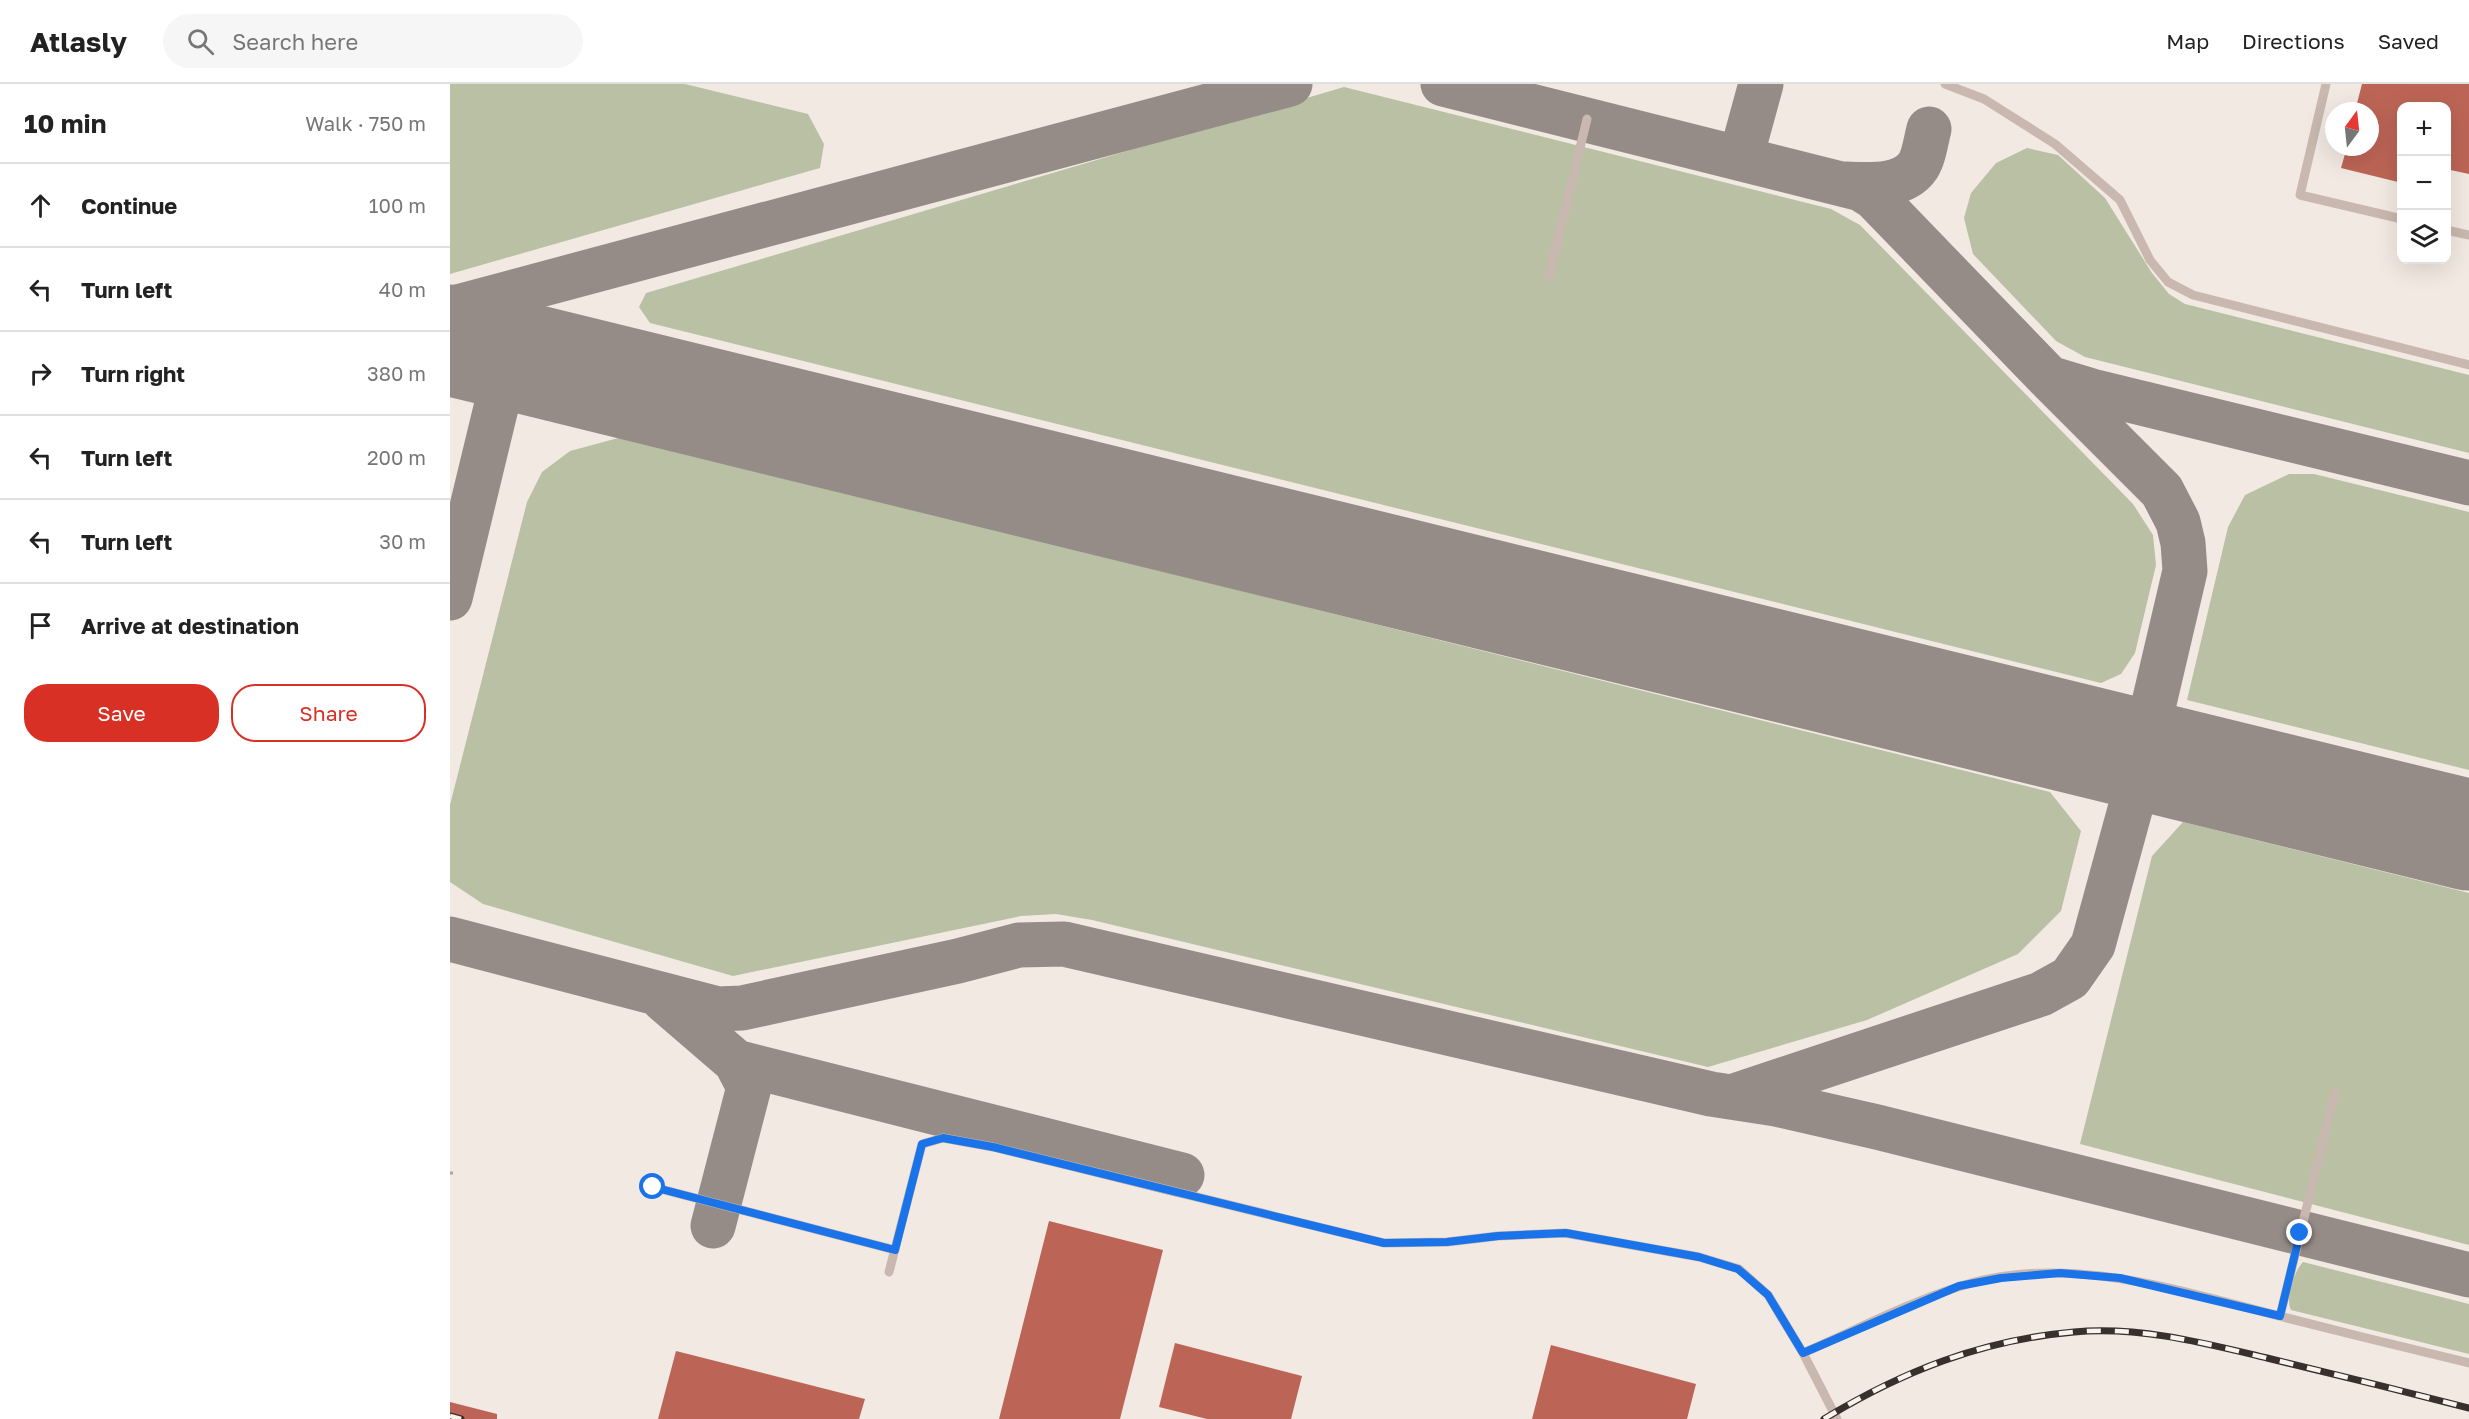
<!DOCTYPE html>
<html lang="en">
<head>
<meta charset="utf-8">
<style>
  body { margin:0; font-family:"Golos Text",sans-serif; background:#f6f6f6; color:#222 }
  .controls { position:absolute; right:18px; top:18px; display:grid; overflow:hidden; border-radius:12px; box-shadow:0 6px 24px #0002 }
  .controls button { width:54px; height:54px; display:grid; place-items:center; padding:0; border:0; border-bottom:2px solid #e0e0e0; background:#fff; color:#222; font:30px sans-serif }
  .compass { position:absolute; left:1875px; top:18px; width:54px; height:54px; border-radius:50%; background:#fff; box-shadow:0 6px 24px #0002; rotate:15deg }
  .stop { position:absolute; width:18px; height:18px; margin:-14px; border:4px solid #1a73e8; border-radius:50%; background:#fff }
  .stop.end { background:#1a73e8; border-color:#fff; box-shadow:0 2px 6px #0008 }
  .list { margin:0; padding:0; list-style:none }
  h2 { display:flex; justify-content:space-between; align-items:center; height:78px; margin:0; padding:0 24px; font-size:26px }
  h2 small { font-size:20px; font-weight:400; color:#767676 }
  .list li { display:grid; grid-template-columns:39px 1fr auto; gap:18px; align-items:center; box-sizing:border-box; height:84px; padding:0 24px; border-top:2px solid #e0e0e0 }
  .list b { display:block; font-size:22px; white-space:nowrap }
  .list em { font-size:20px; font-style:normal; color:#767676 }
  .actions { display:flex; gap:12px; padding:18px 24px }
  .actions a { flex:1; padding:14px 0; border:2px solid #d93025; border-radius:24px; text-align:center; font-size:21px; color:#d93025 }
  .actions .main { background:#d93025; color:#fff }
  .icon { flex:none; width:33px; height:33px; fill:none; stroke:currentColor; stroke-width:2; stroke-linecap:round; stroke-linejoin:round }
  .map { position:relative; flex:none; width:2019px; height:1335px; overflow:hidden }
  header { display:flex; align-items:center; gap:36px; box-sizing:border-box; height:84px; padding:0 30px; background:#fff; border-bottom:2px solid #e0e0e0 }
  header strong { font-size:28px }
  nav { display:flex; gap:33px; margin-inline-start:auto; font-size:21px }
  .search { width:420px; height:54px; background:#f6f6f6; display:flex; align-items:center; gap:15px; box-sizing:border-box; padding:0 21px; border-radius:33px; color:#767676; font-size:22px }
  main { display:flex }
  aside { flex:1; background:#fff }
  .map>svg:first-child { display:block }
  .green { fill:#b9c0a3 }
  .lines { fill:none; stroke-linecap:round; stroke-linejoin:round }
  .taxiway { stroke:#968c87; stroke-width:45 }
  .runway { stroke:#968c87; stroke-width:111 }
  .building { fill:#bc6556 }
  .path { stroke:#b5a299; stroke-width:3; stroke-dasharray:3 3; stroke-linecap:butt }
  .lane { stroke:#c9b8af; stroke-width:9 }
  .rail-casing { stroke:#392f2c; stroke-width:7 }
  .rail { stroke:#f9f3ee; stroke-width:4.5; stroke-dasharray:14; stroke-linecap:butt }
  .route { stroke:#1a73e8; stroke-width:8 }
</style>
</head>
<body>
<header>
<strong>Atlasly</strong>
<div class="search"><svg class="icon" aria-label="search" viewBox="0 0 24 24"><circle cx="10" cy="10" r="6"/><path d="M15 15l6 6"/></svg>Search here</div>
<nav><a>Map</a><a>Directions</a><a>Saved</a></nav>
</header>
<main>
<aside>
<h2>10 min<small>Walk · 750 m</small></h2>
<ul class="list">
<li><svg class="icon" aria-label="ahead" viewBox="0 0 24 24"><path d="M12 20V5M6 11l6-6 6 6"/></svg><div><b>Continue</b></div><em>100 m</em></li>
<li><svg class="icon" aria-label="left" viewBox="0 0 24 24"><path d="M17 20v-9H6M10 6l-5 5 5 5"/></svg><div><b>Turn left</b></div><em>40 m</em></li>
<li><svg class="icon" aria-label="right" viewBox="0 0 24 24"><path d="M7 20v-9h11M14 6l5 5-5 5"/></svg><div><b>Turn right</b></div><em>380 m</em></li>
<li><svg class="icon" aria-label="left" viewBox="0 0 24 24"><path d="M17 20v-9H6M10 6l-5 5 5 5"/></svg><div><b>Turn left</b></div><em>200 m</em></li>
<li><svg class="icon" aria-label="left" viewBox="0 0 24 24"><path d="M17 20v-9H6M10 6l-5 5 5 5"/></svg><div><b>Turn left</b></div><em>30 m</em></li>
<li><svg class="icon" aria-label="arrive" viewBox="0 0 24 24"><path d="M6 21V4h12l-3 4 3 4H6"/></svg><div><b>Arrive at destination</b></div></li>
</ul>
<div class="actions"><a class="main">Save</a><a>Share</a></div>
</aside>
<div class="map">
<svg width="2019" height="1335" viewBox="0 0 2019 1335">
  <rect width="100%" height="100%" fill="#f2e9e2"/>
  <path class="green" d="M0,0H235L358,30L374,60L370,84L0,190Z
    M894,3L1381,125L1410,141L1683,420L1703,451L1706,481L1685,569L1671,590L1651,599L200,239L189,223L196,209Z
    M1577,64L1608,71L1655,114L1702,189L1719,210L1735,220L2019,291V369L1635,273L1606,257L1523,170L1514,134L1521,109L1546,79Z
    M172,353L1600,708L1631,747L1611,827L1568,870L1417,936L1258,983L642,836L606,830L571,832L283,892L33,820L0,798V721L77,418L92,388L120,367Z
    M1839,390H1864L2019,428V686L1737,616L1778,443L1795,411Z
    M1733,738L2019,809V1161L1630,1060L1702,772Z
    M1853,1178L2019,1220V1270L1841,1226C1835,1215 1844,1187 1853,1178Z"/>
  <g class="lines">
    <path class="taxiway" d="M993,0L1411,105L1424,113L1599,294L1642,307L2019,399
      M1291,73L1311,0
      M1396,100C1419,101 1453,104 1468,82C1474,73 1476,56 1479,45
      M0,225L840,0
      M1601,296L1712,407L1728,438L1733,459L1735,487L1704,619L1693,639L1676,647L1627,657
      M0,514L59,270
      M0,855L268,925L292,924L508,877L569,861L614,860L1261,1010L1326,1020L1427,1043L2019,1191
      M214,916L286,978L732,1091
      M1287,1011L1591,910L1620,894L1643,861L1684,711L1670,685L1627,657
      M263,1142L299,1003L286,978"/>
    <path class="runway" d="M0,256L2019,751"/>
  </g>
  <path class="building" d="M1912,0H2019V90L1996,85V22H1952V99L1891,84L1897,63H1920V27H1905Z
    M599,1137L713,1166L670,1335H549Z
    M725,1259L852,1292L841,1335H757L709,1323Z
    M1101,1261L1246,1300L1237,1335H1082Z
    M226,1267L415,1315L409,1335H208Z
    M0,1318L47,1330V1335H0Z"/>
  <g class="lines">
    <path class="path" d="M0,1089H4"/>
    <path class="lane" d="M1495,0L1534,15L1605,60L1670,116L1700,176L1718,198L1743,211L2019,281
      M1876,0L1850,111L1952,135
      M1996,146L2019,151
      M1099,192L1137,35
      M203,1103L445,1166
      M439,1188L472,1060L493,1054L543,1063L934,1159L997,1158L1048,1152L1115,1149L1249,1173L1289,1185L1318,1211L1353,1269L1387,1335
      M1830,1232L1885,1008
      M1353,1269C1404,1247 1455,1220 1508,1203C1612,1168 1728,1206 1829,1232C1892,1248 1956,1264 2019,1279"/>
    <g class="rail-casing">
      <path id="rail" d="M0,1332L11,1335
        M1374,1335C1453,1287 1532,1256 1624,1248C1689,1242 1754,1259 1817,1274C1884,1290 1952,1307 2019,1324"/>
    </g>
    <use href="#rail" class="rail"/>
  </g>
  <g class="lines">
    <path class="route" d="M203,1103L445,1166L472,1060L493,1054L543,1063L934,1159L997,1158L1048,1152L1116,1149L1249,1173L1288,1185L1318,1211L1353,1269L1509,1202L1551,1194L1610,1189L1670,1194L1830,1232L1850,1149"/>
  </g>
</svg>
<div class="controls">
<button>+</button>
<button>−</button>
<button><svg class="icon" aria-label="layers" viewBox="0 0 24 24"><path d="M12 4l9 5-9 5-9-5zM3 14l9 5 9-5"/></svg></button>
</div>
<svg class="compass" viewBox="-18 -18 36 36"><path d="M0-13l5 13h-10z" fill="#e53935"/><path d="M0 13l5-13h-10z" fill="#767676"/></svg>
<div class="stop" style="left:203px;top:1103px"></div>
<div class="stop end" style="left:1850px;top:1149px"></div>
</div>
</main>
</body>
</html>
